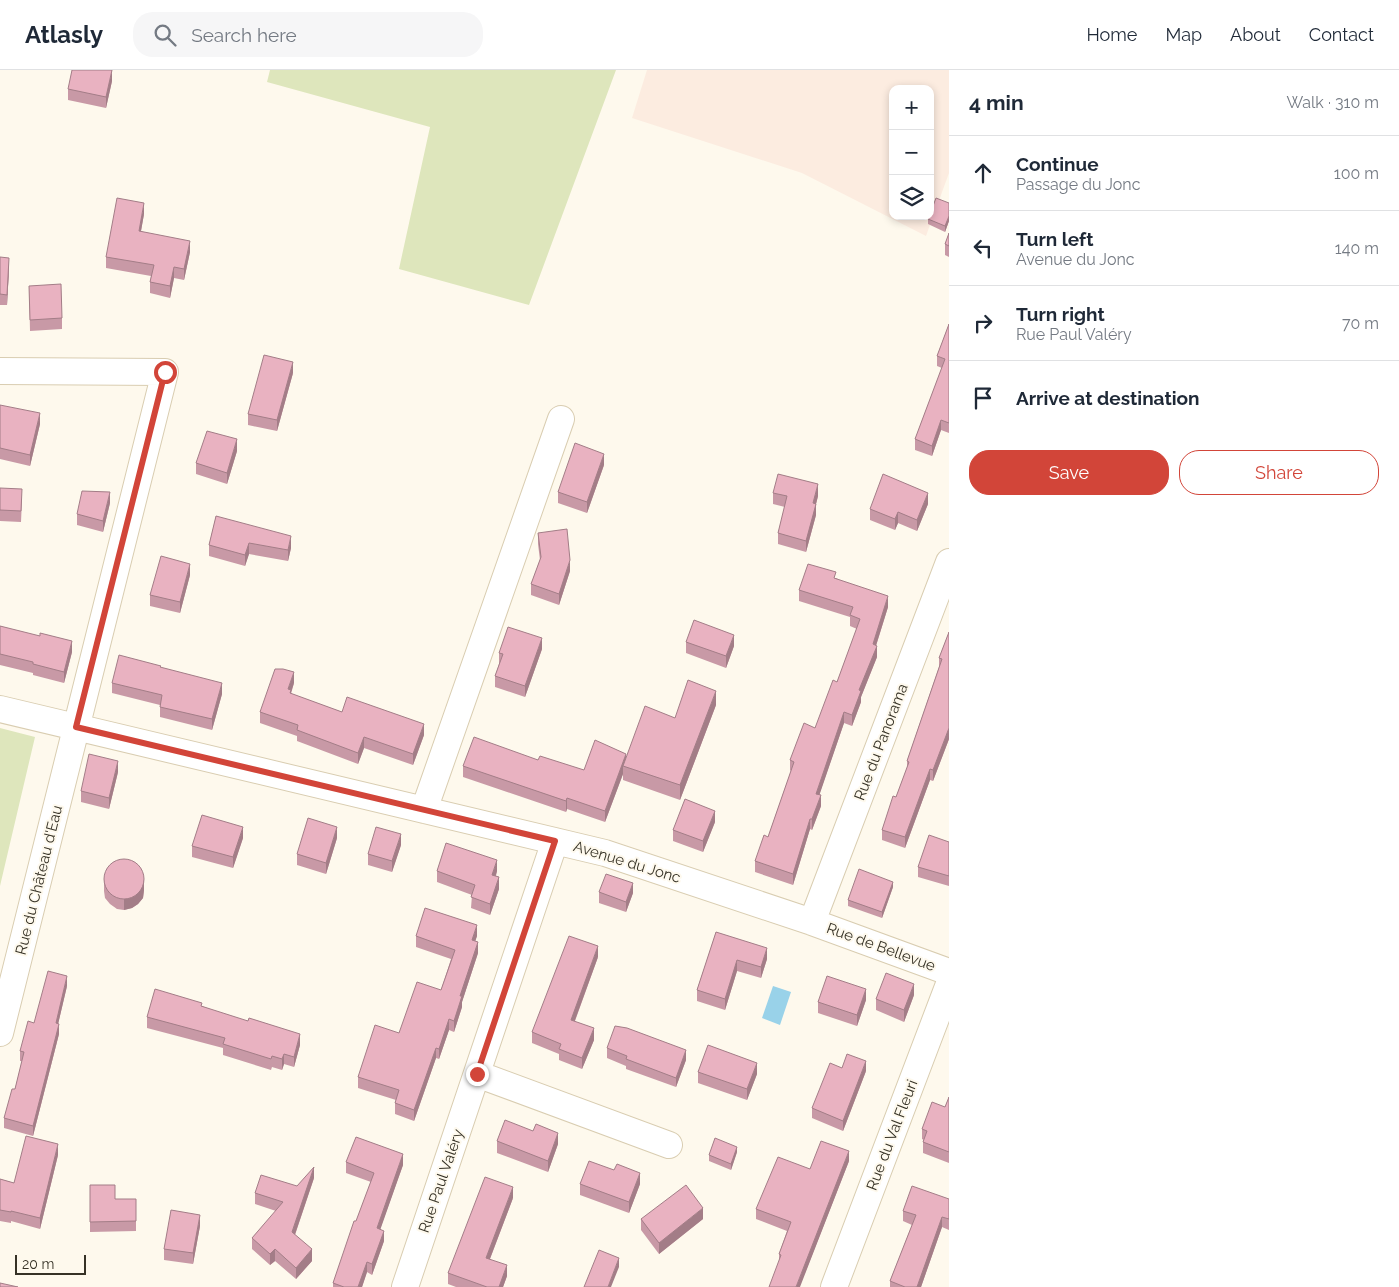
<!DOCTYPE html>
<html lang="en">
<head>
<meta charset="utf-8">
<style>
  body { margin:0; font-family:Raleway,sans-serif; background:#f6f6f7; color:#1f2937 }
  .controls { position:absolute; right:15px; top:15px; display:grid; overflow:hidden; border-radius:10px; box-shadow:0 2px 8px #0003 }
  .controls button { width:45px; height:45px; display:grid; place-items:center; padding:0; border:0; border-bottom:1px solid #e0e1e3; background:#fff; color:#1f2937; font:25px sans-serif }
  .scale { position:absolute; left:15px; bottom:12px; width:71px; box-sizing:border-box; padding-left:5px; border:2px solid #363226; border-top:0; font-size:14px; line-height:18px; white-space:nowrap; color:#363226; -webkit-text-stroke:4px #fef9ed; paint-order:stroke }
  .stop { position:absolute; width:15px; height:15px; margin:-11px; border:4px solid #d24539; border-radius:50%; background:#fff }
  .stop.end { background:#d24539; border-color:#fff; box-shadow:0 1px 5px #0008 }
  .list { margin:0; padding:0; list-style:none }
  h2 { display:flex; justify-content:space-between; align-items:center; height:65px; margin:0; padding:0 20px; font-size:21px }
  h2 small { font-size:16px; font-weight:400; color:#747a83 }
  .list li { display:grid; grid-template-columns:32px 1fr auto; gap:15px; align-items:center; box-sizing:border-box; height:75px; padding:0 20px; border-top:1px solid #e0e1e3 }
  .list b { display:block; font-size:19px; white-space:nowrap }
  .list p { margin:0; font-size:16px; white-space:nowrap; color:#747a83 }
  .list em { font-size:16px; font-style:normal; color:#747a83 }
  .actions { display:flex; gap:10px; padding:15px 20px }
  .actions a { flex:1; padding:11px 0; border:1px solid #d24539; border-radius:20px; text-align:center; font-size:18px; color:#d24539 }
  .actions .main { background:#d24539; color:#fff }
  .icon { flex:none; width:28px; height:28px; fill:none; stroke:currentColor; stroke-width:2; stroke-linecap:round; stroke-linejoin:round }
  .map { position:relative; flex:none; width:949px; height:1217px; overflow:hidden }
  header { display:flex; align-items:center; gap:30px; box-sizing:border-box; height:70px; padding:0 25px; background:#fff; border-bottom:1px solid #e0e1e3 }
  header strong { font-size:24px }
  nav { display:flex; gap:28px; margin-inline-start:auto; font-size:18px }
  .search { width:350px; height:45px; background:#f6f6f7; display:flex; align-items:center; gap:12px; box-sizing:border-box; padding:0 18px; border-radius:20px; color:#747a83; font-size:19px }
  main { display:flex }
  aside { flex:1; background:#fff }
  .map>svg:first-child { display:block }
  .education { fill:#fcece0; fill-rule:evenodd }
  .green { fill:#dee6bc }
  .water { fill:#99d2e9 }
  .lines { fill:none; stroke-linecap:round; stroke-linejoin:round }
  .minor-casing { stroke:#d9cdb1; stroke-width:28 }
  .minor { stroke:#fff; stroke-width:26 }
  .wall { fill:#c899a6 }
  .shaded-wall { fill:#a37d87 }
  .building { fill:#e9b2c1; stroke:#a37d87 }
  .route { stroke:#d24539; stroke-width:6 }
  .labels { text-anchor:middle; stroke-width:4; stroke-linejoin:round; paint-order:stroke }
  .street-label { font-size:15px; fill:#363226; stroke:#fef9ed }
</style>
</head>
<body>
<header>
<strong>Atlasly</strong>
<div class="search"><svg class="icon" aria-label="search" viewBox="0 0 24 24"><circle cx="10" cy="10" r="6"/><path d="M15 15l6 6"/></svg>Search here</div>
<nav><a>Home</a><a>Map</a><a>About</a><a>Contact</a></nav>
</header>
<main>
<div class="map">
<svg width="949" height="1217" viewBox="0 0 949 1217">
  <rect width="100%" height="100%" fill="#fef9ed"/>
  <path class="education" d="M647,0H949V103L926,166L802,103L632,48ZM893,19H930V146H893Z"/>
  <path class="green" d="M270,0H616L529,235L399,199L430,57L267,12Z
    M0,658L35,667L0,816Z"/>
  <path class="water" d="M773,916L791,922L780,955L762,948Z"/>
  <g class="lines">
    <g class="minor-casing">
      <path id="minor" d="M0,301L165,302L0,963
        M0,639L605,783L812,852L949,902
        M424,740L561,349
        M812,852L949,492
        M477,1004L669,1075
        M405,1217L555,771
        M834,1217L949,914"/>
    </g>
    <use href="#minor" class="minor"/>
  </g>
  <path class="wall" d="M112,11L106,38L68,30V19Z
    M949,133V151L945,162L928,154V149Z
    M144,144L141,161L190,182L184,210L174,208L170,228L150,223V212L151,206L106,198V187Z
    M949,163V187L945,185V174Z
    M0,187L9,199L7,235H0Z
    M29,216L62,248V259L30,261Z
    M949,254V363L941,360L932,386L915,380V369L942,298L937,296V286Z
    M293,303L277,361L248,355V344Z
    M0,335L40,354L30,396L0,389Z
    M237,381L227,414L196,404V393Z
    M604,395L587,443L558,433V422Z
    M0,418L22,430L21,452L0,451Z
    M773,423L818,426L816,434V445L806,482L778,474V463L785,437L773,434Z
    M110,433L103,462L77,455V444Z
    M928,434L917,461L898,453L895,460L870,450V439Z
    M216,446L291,478L288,491L249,484L245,496L209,486V475Z
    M538,463L570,501L559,535L531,525V514L540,490L538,474Z
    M190,505L180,543L150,536V525Z
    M836,508L888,537L876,576L877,587L861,627V632L852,656L844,653L819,725L821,736L812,760L810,759L793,815L755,802V791L768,767L791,701L790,700V690L815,658L837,612L857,559L850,556V547L799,531V520Z
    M0,556L72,582L64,613L33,605V603L0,595Z
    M949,562V669L933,711L930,710L905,778L882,770V760L896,727L907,698V691L939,597V588Z
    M686,572L734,576L726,598L686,583Z
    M542,579L525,627L495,617V606L499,594V583Z
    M161,598L222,624L212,660L160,647V635L112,623V613Z
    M294,613L291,624L342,642L424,665L413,695L364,678L358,694L297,671V666L260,653V642Z
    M716,635L680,730L623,710V704L605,752L567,739L566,742L463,707V696L538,690L584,700L626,688L675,648Z
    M118,702L109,739L81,732V721Z
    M715,752L703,782L673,771V760Z
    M243,768L233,798L192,787V776Z
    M337,768L326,804L297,795V784Z
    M949,772V816L918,807V797Z
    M401,775L392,802L368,795V784Z
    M437,801H497L496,806L499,819L490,845L471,838L472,825L437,812Z
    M104,809L144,820L143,828L138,834L132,838L124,840L117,839L110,834L105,828L104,821Z
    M893,817L882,848L848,836V830Z
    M599,822L633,823L626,842L599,833Z
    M716,862L767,889L761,908L737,901L725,940L697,931V920Z
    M416,866H477L475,871L478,883L462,932V937L454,962L449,960L439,989L436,988L414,1051L395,1044V1033L396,1030L358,1018V1007L441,920L451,889L416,877Z
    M598,887L575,951L594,970L582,999L559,990V984L532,973V962Z
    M67,916L58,954L59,964L33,1066L4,1058V1048L15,1019L22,991H20V981L34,953Z
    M914,925L904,952L876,940V929Z
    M866,930L857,956L818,943V932Z
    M202,936L300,975L294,997L284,994L282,1000L272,997L271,1000L223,985V978L147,958V947Z
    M607,978L686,990L676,1017L626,999V996L607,988Z
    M866,1001L843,1061L812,1048V1038Z
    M698,1002L757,1004L747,1030L698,1013Z
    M949,1027V1093L923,1083V1072L924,1070L922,1069V1059L945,1037Z
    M497,1071L558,1074L548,1102L497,1083Z
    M737,1082L731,1100L709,1091V1085Z
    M58,1085L40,1159L11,1151V1153L0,1151V1109L14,1113Z
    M849,1091L805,1203L779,1192V1184L787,1161L756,1149V1139Z
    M346,1092L403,1095L380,1159L384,1171L372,1205L367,1202L362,1217H333V1213L371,1112L346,1103Z
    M314,1108L295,1165L312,1191L296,1209L275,1191L270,1195L252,1179V1168L276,1141L255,1134V1123L297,1116Z
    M580,1114H640L629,1143L580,1125Z
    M90,1115L115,1129H136V1161L90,1162Z
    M513,1128L490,1189L507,1206L503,1217H456L448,1214V1203Z
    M949,1129V1160L942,1157L921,1217H890V1211L912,1155L903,1151V1141Z
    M641,1149H703L659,1184L641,1160Z
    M200,1156L193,1194L164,1190V1179Z"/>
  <path class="shaded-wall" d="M112,0V11L106,38V27Z
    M144,133V144L139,172V161Z
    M949,146V151L945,162V156Z
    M190,171V182L184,210V199Z
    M9,188V199L7,235V225Z
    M174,197V208L170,228V216Z
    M293,292V303L277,361V350Z
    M40,343V354L30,396V385Z
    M941,350V360L932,386V376Z
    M237,369V381L227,414V403Z
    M604,384V395L587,443V432Z
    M818,414V426L816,434V445L806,482V471L813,433Z
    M110,422V433L103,462V451Z
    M928,423V434L917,461V450Z
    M898,442V453L895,460V449Z
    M291,466V478L288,491V480Z
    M249,473V484L245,496V485Z
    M570,490V501L559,535V524Z
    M190,494V505L180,543V532Z
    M888,526V537L873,585V574Z
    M734,565V576L726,598V586Z
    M542,568V579L525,627V616Z
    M72,571V582L64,613V602Z
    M877,576V587L861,627V632L852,656V645L859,620Z
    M294,602V613L291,622V631L288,619Z
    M222,613V624L212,660V649Z
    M716,621V635L680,730V715Z
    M844,642V653L816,735V724Z
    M424,654V665L413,695V684Z
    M949,658V669L933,711V700Z
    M364,667V678L358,694V683Z
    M626,684V695L623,696V704L605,752V741Z
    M118,691V702L109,739V728Z
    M930,699V710L905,778V767Z
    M821,725V736L812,760V749Z
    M567,728V739L566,742V731Z
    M715,741V752L703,782V771Z
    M810,749V759L793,815V804Z
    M243,757V768L233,798V787Z
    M337,757V768L326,804V793Z
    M401,764V775L392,802V791Z
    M497,790V801L492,817V805Z
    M499,807V819L490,845V834Z
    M144,809V820L143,828L138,834L132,838L124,840V829Z
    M893,812V817L882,848V842Z
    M633,813V823L626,842V832Z
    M477,855V866L472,881V870Z
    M478,872V883L462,932V937L454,962V951L460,926Z
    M598,876V887L571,961V950Z
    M767,878V889L761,908V897Z
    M737,890V901L725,940V929Z
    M67,906V916L56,963V953Z
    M914,914V925L904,952V940Z
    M866,919V930L857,956V945Z
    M449,949V960L439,989V979Z
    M59,954V964L33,1066V1056Z
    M594,958V970L582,999V988Z
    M300,964V975L294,997V987Z
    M436,978V988L414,1051V1040Z
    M686,980V990L676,1017V1008Z
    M284,984V994L282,1000V989Z
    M866,991V1001L843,1061V1051Z
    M757,993V1004L747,1030V1019Z
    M558,1063V1074L548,1102V1091Z
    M58,1074V1085L40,1159V1148Z
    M737,1077V1082L731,1100V1094Z
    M849,1081V1091L800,1217H796Z
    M403,1084V1095L377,1169V1158Z
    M314,1097V1108L292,1173V1162Z
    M640,1103V1114L629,1143V1132Z
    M513,1117V1128L486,1199V1188Z
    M703,1138V1149L659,1184V1173Z
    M200,1145V1156L193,1194V1183Z
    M942,1147V1157L921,1217H917Z
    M384,1161V1171L372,1205V1194Z
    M275,1179V1191L270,1195V1184Z
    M312,1179V1191L296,1209V1198Z
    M619,1188V1197L611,1217H608Z
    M367,1192V1202L362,1217H358Z
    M507,1195V1206L503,1217H499Z"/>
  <path class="building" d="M72,0H112L106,27L68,19Z
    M117,128L144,133L139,161L190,171L184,199L174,197L170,216L150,212L154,195L106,187Z
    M936,128L949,133V146L945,156L928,149L929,146H930V144Z
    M949,163V176L945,174Z
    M0,187L9,188L7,225L0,224Z
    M61,214L62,248L30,250L29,216Z
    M949,254V353L941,350L932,376L915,369L945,289L937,286Z
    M264,285L293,292L277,350L248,344Z
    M0,335L40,343L30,385L0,378Z
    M207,361L237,369L227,403L196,393Z
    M575,373L604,384L587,432L558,422Z
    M778,404L818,414L813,433L816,434L806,471L778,463L787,426L773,423Z
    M883,404L928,423L917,450L898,442L895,449L870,439Z
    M0,418L22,419L21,441L0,440Z
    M82,421L110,422L103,451L77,444Z
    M216,446L291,466L288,480L249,473L245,485L209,475Z
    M567,459L570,490L559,524L531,514L541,487L538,463Z
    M161,486L190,494L180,532L150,525Z
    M808,494L836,502L834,508L888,526L873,574L877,576L859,620L861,621L852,645L844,642L816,724L821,725L812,749H810L793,804L755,791L764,765L768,767L794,692L790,690L804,653L815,658L833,610L837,612L860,549L850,545L853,537L799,520Z
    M694,550L734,565L726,586L686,572Z
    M0,556L40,566V563L72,571L64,602L33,594V592L0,584Z
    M508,557L542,568L525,616L495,606L503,584L499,583Z
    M949,562V658L933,700L930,699L905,767L882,760L893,726L896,727L909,692L907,691L942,589L939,588Z
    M119,585L161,596L160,597L222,613L212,649L160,637L162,625L112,613Z
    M275,599H283L294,602L288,619L291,620L290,623L342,642L347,627L424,654L413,684L364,667L358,683L297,660L298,655L260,642Z
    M688,610L716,621L680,715L623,696L645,636L675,648Z
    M474,667L538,690L540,686L584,700L595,670L626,684L605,741L567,728L566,731L463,696Z
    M89,684L118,691L109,728L81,721Z
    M685,729L715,741L703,771L673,760Z
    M202,745L243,757L233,787L192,776Z
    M308,748L337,757L326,793L297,784Z
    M376,757L401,764L392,791L368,784Z
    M929,765L949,772V806L918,797Z
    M446,773L497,790L492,805L499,807L490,834L471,827L475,815L437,801Z
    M104 809a20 20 0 1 1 40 0a20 20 0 1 1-40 0Z
    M859,799L893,812L882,842L848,830Z
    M606,804L633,813L626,832L599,822Z
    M425,838L477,855L472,870L478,872L460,926H462L454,951L449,949L439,979L436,978L414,1040L395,1033L399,1020L358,1007L375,955L399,963L417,912L441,920L455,880L416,866Z
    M716,862L767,878L761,897L737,890L725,929L697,920Z
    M569,866L598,876L571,950L594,958L582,988L559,979L561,974L532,962Z
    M48,901L67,906L56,953L59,954L33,1056L4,1048L12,1019H15L24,982L20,981L28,951L34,953Z
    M886,903L914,914L904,940L876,929Z
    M827,906L866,919L857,945L818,932Z
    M155,919L202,933L201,936L248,951L249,948L300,964L294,987L284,984L282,989L272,986L271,989L223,974L225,968L147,947Z
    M615,956L627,958L686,980L676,1008L626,989L627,986L607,978Z
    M708,975L757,993L747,1019L698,1002Z
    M847,984L866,991L843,1051L812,1038L830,993L842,998Z
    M949,1027V1082L923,1072L927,1061L922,1059L932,1032L945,1037Z
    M505,1050L533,1061L536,1054L558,1063L548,1091L497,1071Z
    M26,1066L58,1074L40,1148L11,1141V1142L0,1140V1109L14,1113Z
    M356,1067L403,1084L377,1158L384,1161L372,1194L367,1192L358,1217H344L333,1213L354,1151H356L374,1103L346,1092Z
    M715,1068L737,1077L731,1094L709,1085Z
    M821,1071L849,1081L796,1217H769L781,1185L779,1184L791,1152L756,1139L778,1087L810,1099Z
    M589,1091L614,1100L617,1094L640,1103L629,1132L580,1114Z
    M314,1097L292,1162L312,1179L296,1198L275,1179L270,1184L252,1168L283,1132L255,1123L261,1105L297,1116Z
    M485,1107L513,1117L486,1188L507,1195L499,1217H487L448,1203Z
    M90,1115H115V1129H136V1151L90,1152Z
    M686,1115L703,1138L659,1173L641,1149Z
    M912,1116L949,1129V1149L942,1147L917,1217H905L890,1211L916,1145L903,1141Z
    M171,1140L200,1145L193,1183L164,1179Z
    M599,1180L619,1188L608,1217H584Z
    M0,1213L18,1217H0Z"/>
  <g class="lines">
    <path class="route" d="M165,302L76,657L555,771L477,1004"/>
  </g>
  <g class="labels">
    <g class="street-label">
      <text transform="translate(881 672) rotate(-69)" y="5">Rue du Panorama</text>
      <text transform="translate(627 792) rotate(17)" y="5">Avenue du Jonc</text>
      <text transform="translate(39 810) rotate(-76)" y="5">Rue du Château d'Eau</text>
      <text transform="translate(881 877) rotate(20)" y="5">Rue de Bellevue</text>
      <text transform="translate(892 1065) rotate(-69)" y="5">Rue du Val Fleuri</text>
      <text transform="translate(441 1111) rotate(-71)" y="5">Rue Paul Valéry</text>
    </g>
  </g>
</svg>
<div class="controls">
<button>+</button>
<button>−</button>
<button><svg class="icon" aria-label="layers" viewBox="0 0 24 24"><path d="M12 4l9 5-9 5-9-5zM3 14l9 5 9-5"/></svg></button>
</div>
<div class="scale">20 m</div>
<div class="stop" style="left:165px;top:302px"></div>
<div class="stop end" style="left:477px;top:1004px"></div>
</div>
<aside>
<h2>4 min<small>Walk · 310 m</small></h2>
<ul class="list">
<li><svg class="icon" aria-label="ahead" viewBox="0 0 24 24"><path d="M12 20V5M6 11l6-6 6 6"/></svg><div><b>Continue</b><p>Passage du Jonc</p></div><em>100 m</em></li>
<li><svg class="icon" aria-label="left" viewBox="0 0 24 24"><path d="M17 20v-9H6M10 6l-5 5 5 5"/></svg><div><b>Turn left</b><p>Avenue du Jonc</p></div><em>140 m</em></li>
<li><svg class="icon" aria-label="right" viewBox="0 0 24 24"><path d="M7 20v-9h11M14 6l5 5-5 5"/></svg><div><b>Turn right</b><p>Rue Paul Valéry</p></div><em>70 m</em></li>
<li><svg class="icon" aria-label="arrive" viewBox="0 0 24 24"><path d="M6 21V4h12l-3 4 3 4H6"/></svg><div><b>Arrive at destination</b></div></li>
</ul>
<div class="actions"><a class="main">Save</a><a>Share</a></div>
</aside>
</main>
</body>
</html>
